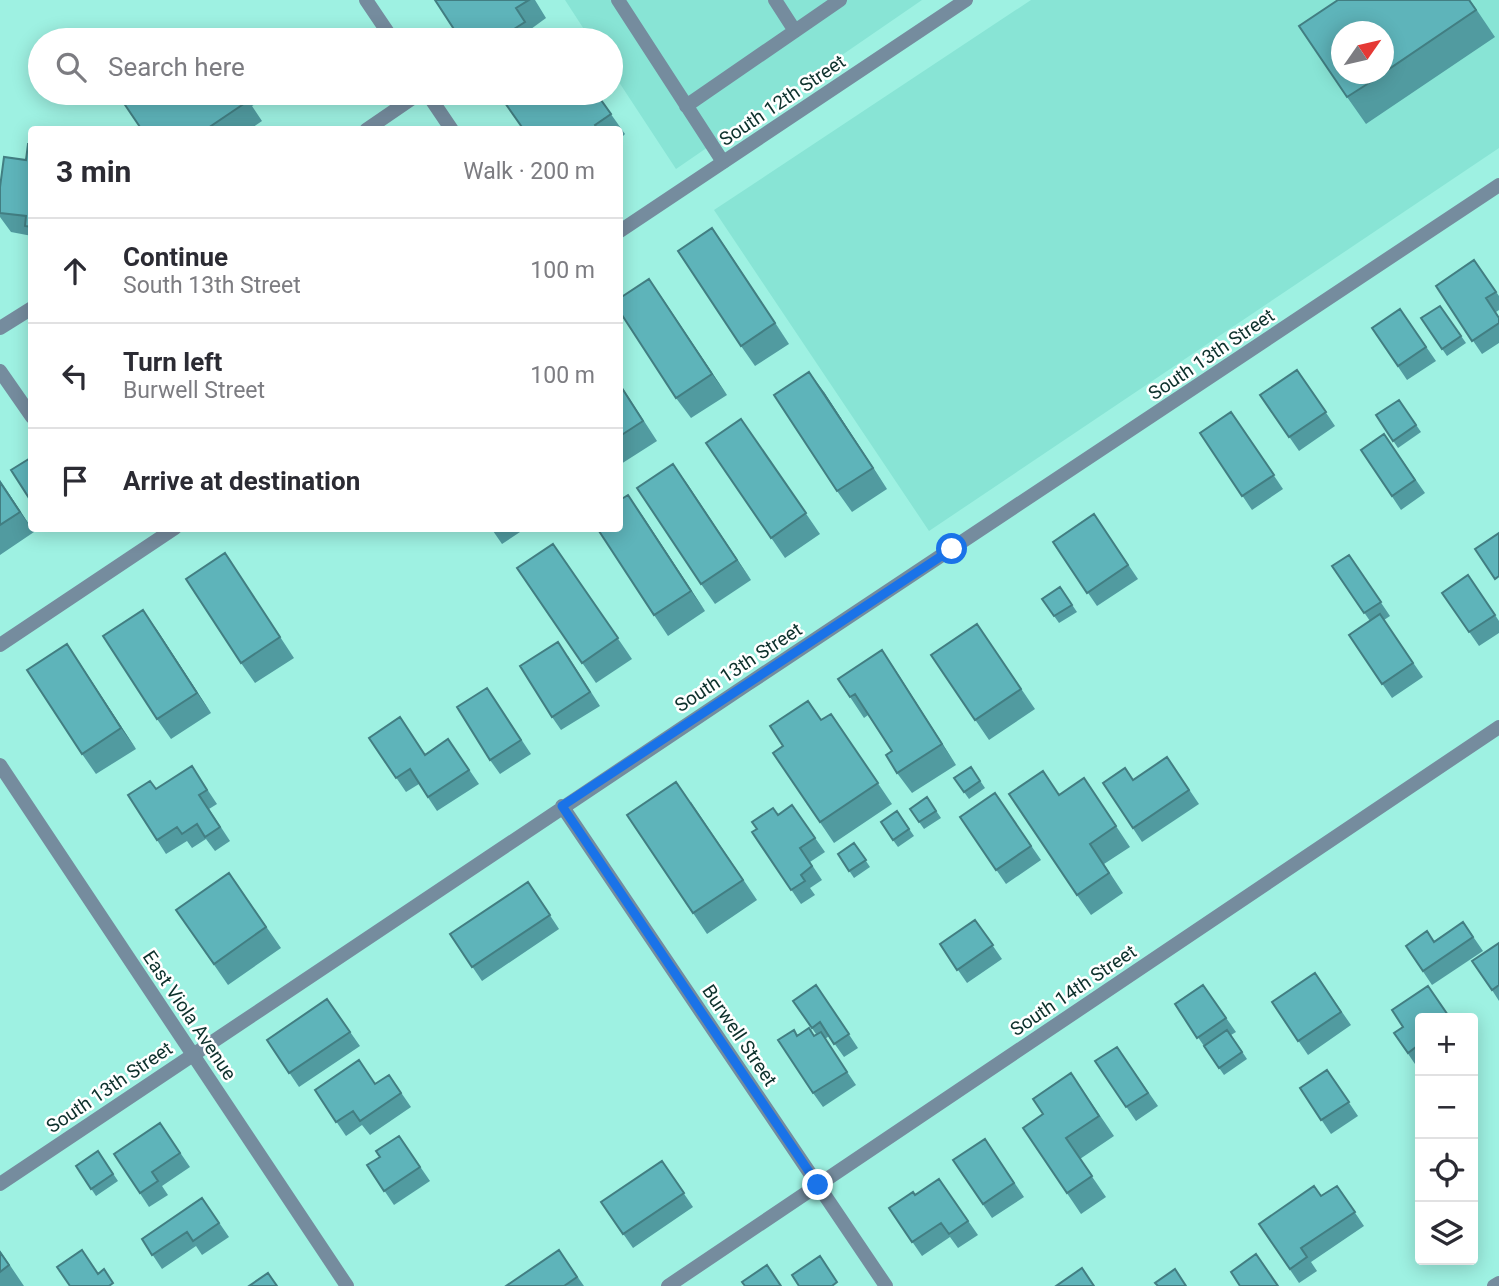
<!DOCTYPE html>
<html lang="en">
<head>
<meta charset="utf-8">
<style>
  body { margin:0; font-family:Roboto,sans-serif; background:#f7f7f7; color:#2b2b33 }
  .controls { position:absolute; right:21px; bottom:21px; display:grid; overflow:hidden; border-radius:7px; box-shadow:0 4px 18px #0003 }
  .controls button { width:63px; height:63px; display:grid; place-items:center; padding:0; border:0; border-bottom:2px solid #e1e1e2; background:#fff; color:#2b2b33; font:35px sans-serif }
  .compass { position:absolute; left:1331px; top:21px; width:63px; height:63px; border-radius:50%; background:#fff; box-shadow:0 4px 18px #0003; rotate:56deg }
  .stop { position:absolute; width:21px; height:21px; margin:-16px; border:5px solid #1a73e8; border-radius:50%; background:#fff }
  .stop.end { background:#1a73e8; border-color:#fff; box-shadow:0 2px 7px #0008 }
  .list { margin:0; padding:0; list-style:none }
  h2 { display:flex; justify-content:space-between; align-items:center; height:91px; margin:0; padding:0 28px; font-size:30px }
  h2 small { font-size:23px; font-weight:400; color:#7c7c81 }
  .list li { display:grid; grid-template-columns:46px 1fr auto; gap:21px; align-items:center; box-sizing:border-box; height:105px; padding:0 28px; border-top:2px solid #e1e1e2 }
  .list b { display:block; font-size:26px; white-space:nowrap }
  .list p { margin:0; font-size:23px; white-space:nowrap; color:#7c7c81 }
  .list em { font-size:23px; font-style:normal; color:#7c7c81 }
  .icon { flex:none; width:38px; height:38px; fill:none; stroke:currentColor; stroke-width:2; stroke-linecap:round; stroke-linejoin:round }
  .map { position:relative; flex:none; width:1499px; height:1286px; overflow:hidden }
  .search { position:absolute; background:#fff; box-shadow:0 4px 18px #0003; left:28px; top:28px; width:595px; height:77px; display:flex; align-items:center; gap:18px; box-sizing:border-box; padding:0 24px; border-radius:38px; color:#7c7c81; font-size:26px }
  .panel { position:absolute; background:#fff; box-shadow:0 4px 18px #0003; left:28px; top:126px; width:595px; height:406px; border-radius:7px }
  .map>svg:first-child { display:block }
  .built { fill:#88e4d5; fill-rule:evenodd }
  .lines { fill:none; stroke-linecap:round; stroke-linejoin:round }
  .service { stroke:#758c9e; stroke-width:14 }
  .minor { stroke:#758c9e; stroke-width:14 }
  .tertiary { stroke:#758c9e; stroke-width:14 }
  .wall { fill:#519ba0 }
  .shaded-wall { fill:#427e82 }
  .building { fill:#5eb4ba; stroke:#427e82; stroke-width:2 }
  .route { stroke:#1a73e8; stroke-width:9 }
  .labels { text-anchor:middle; stroke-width:5; stroke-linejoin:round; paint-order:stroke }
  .street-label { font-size:19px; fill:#0d312c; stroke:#fff }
</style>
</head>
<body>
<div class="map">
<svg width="1499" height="1286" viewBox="0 0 1499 1286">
  <rect width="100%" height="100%" fill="#9ef1e2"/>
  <path class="built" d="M565,0H922L676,169L611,70V40H591Z
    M1031,0H1499V148L929,531L714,210ZM1342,32H1384V74H1342Z"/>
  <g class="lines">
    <path class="service" d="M366,0L393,40
      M618,0L723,162
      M775,0L795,31
      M427,93L452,130
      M686,106L840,0
      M366,130L420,93
      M0,328L32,308
      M0,371L32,417"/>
    <path class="minor" d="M620,231L966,0
      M0,645L175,528
      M562,806L886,1286
      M0,1184C498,848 999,518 1499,185
      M668,1286L1499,727
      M1494,1286L1499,1283"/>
    <path class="tertiary" d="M0,765L347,1286"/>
  </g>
  <path class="wall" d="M435,0H535L546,18L531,29L538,40H461Z
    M1338,0H1470L1495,37L1366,124L1347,97Z
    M117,93H262L265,98L252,106L262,121L249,130H142Z
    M596,93L625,134L620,139V130H523Z
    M32,144V236L11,232L0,217V187L26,160Z
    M712,228L789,344L755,366L741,346Z
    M1474,260L1499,296V310L1496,312L1499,317V343L1482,354L1436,286Z
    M649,279L727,395L691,418L676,398Z
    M1440,306L1466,343L1447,356L1421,318Z
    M1400,309L1436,361L1407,380L1372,328Z
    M1297,370L1335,426L1299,451L1260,395Z
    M620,384L657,441L621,464L620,462Z
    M824,392L887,489L852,512L837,491Z
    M1399,400L1421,432L1398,448L1376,415Z
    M1231,412L1283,489L1252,510L1200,433Z
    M741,419L820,534L785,558L706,443Z
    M1384,434L1425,493L1401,510L1361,450Z
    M673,464L751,580L715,604L701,584Z
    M0,480L34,532L0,555Z
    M1094,514L1138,579L1097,606L1053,542Z
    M642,515L705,611L668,636L654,615Z
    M491,528H526L502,544Z
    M553,544L632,659L596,683L517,568Z
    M225,553L294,658L255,683L241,663Z
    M1349,555L1390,616L1384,620L1423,677L1392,698L1349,635L1370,621L1332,566Z
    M1468,575L1499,621V633L1479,646L1442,593Z
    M1060,587L1077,612L1059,623L1042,599Z
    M977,624L1035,709L989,740L931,655Z
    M157,630L211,713L171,739L157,719Z
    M67,644L136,749L96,774L82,754Z
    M568,656L600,706L561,730L552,717Z
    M896,671L956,765L912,793L897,773L892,751L868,715L864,718L850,697Z
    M487,688L531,754L500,774L490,760Z
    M831,714L892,804L834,843L773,753Z
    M369,738L425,754L448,739L479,784L437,811L419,784L406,792Z
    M1167,757L1199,804L1142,842L1103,783L1134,780Z
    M971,767L985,788L969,799L954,778Z
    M1084,778L1130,847L1104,864L1123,893L1091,915L1077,895L1059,795Z
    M201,780L217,804L209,809L230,841L215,851L206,839L192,848L187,841L166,854L157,840L156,789Z
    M995,793L1041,860L1006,884L960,817Z
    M927,797L941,818L924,829L910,809Z
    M691,802L757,900L707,934L693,913Z
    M792,805L825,852L810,862L822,880L810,888L815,895L801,904L752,832Z
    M897,811L914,836L898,847L893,840Z
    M854,843L870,867L854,878L838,854Z
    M229,873L281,948L228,985L176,910Z
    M528,882L559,929L482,981L450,934Z
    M975,920L1002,959L967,983L940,944Z
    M1463,922L1483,951L1432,985L1406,946L1434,941Z
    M1499,943V1001L1492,990Z
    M1315,973L1351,1025L1308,1055L1272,1002Z
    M816,985L858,1048L844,1057L829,1036L825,1039L856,1085L823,1107L813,1093L798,1036H814L816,1034L793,1001Z
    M1203,985L1236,1032L1231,1035L1247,1059L1224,1075L1175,1004Z
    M327,999L360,1046L299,1087L267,1040Z
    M1420,1018V1065L1417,1067L1394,1033Z
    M1117,1047L1158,1106L1136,1121L1095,1061Z
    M1473,1052L1478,1060L1473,1064Z
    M1327,1070L1358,1116L1331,1134L1300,1088Z
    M1071,1073L1114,1136L1080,1159L1106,1197L1081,1214L1023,1128L1043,1114Z
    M389,1075L411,1107L370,1135L362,1125L346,1136L315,1090L375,1084Z
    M160,1123L190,1167L162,1186L168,1195L149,1207L114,1154Z
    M399,1136L430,1181L394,1205L367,1165L380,1157Z
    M985,1139L1024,1197L992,1218L953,1160Z
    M98,1151L118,1181L96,1196L76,1166Z
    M662,1161L693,1207L633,1248L601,1202Z
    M939,1179L978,1235L958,1248L950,1237L922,1256L889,1208L915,1195Z
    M1337,1186L1364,1226L1311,1262L1317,1271L1299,1283L1259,1224L1321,1196Z
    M202,1198L229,1237L202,1255L196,1246L162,1269L142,1239Z
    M559,1250L584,1286H506Z
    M0,1251L1,1252L24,1286H0Z"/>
  <path class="shaded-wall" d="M712,228L726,248L789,344L775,323Z
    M649,279L663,299L727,395L712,374Z
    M809,372L824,392L887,489Z
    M673,464L688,485L751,580L737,560Z
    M0,480L34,532L20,512Z
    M628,495L642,515L705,611L691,591Z
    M143,610L157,630L211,713L197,693Z
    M67,644L81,665L136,749L121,728Z
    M882,650L896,671L956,765L942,744Z"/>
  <path class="building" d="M435,0H529L516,8L525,22L497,40H487L481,32L468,40H461Z
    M1338,0H1469L1476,10L1383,73V32H1341V74H1383L1347,97L1299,26Z
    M203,33L208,40H192Z
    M117,93H243L248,101L205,130H142Z
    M498,93H596L611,114L595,125L598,130H524Z
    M28,144H32V227L25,226L26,216L0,213V187L4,157L26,160Z
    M712,228L775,323L741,346L678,251Z
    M1474,260L1496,292L1486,298L1499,318V323L1472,341L1436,286Z
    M649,279L712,374L676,398L620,312V298Z
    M1440,306L1461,336L1442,349L1421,318Z
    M1400,309L1426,347L1398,366L1372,328Z
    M1297,370L1326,412L1289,437L1260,395Z
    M809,372L873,468L837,491L774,395Z
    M620,385L643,421L620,436Z
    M1399,400L1416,425L1393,441L1376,415Z
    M1231,412L1274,475L1242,496L1200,433Z
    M741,419L806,513L771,538L706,443Z
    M1384,434L1415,480L1392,496L1361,450Z
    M32,457V496L29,498L11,470Z
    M673,464L737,560L701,584L637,488Z
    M0,482L20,512L0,525Z
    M628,495L691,591L654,615L597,528H620V500Z
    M1094,514L1128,565L1087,593L1053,542Z
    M1499,533V576L1495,579L1475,549Z
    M553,544L618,638L582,663L517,568Z
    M225,553L280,637L241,663L186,579Z
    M1349,555L1381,602L1364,613L1332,566Z
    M1468,575L1495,615L1469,632L1442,593Z
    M1060,587L1072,605L1054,616L1042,599Z
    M143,610L197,693L157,719L103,636Z
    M1380,614L1413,663L1382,684L1349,635Z
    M977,624L1021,689L975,720L931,655Z
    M558,642L590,692L552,717L520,666Z
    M67,644L121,728L82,754L27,670Z
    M882,650L942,744L897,773L886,755L892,751L855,694L850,697L838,679Z
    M487,688L521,740L490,760L457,707Z
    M808,701L821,720L831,714L878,783L820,822L773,753L783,746L770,726Z
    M400,717L425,755L448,739L469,770L428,797L410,769L396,778L369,738Z
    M1167,757L1189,790L1133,828L1103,783L1125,768L1133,780Z
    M192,766L207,790L199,795L220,827L205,837L197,824L182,834L177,827L157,840L128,795L150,781L156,789Z
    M971,767L980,781L964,792L954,778Z
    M1043,771L1059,795L1084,778L1116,826L1090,844L1109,873L1077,895L1009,794Z
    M676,782L743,880L693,913L627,815Z
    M995,793L1031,846L996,870L960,817Z
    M927,797L936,811L919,822L910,809Z
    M792,805L815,838L800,848L812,866L801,875L805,881L791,890L752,832L757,829L752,822L773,808L778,815Z
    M897,811L909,829L893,840L881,822Z
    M854,843L866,860L849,871L838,854Z
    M229,873L266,927L214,964L176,910Z
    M528,882L550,915L472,967L450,934Z
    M975,920L993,945L957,970L940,944Z
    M1463,922L1473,937L1423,971L1406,946L1427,931L1434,942Z
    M1499,943V985L1492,990L1472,961Z
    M1315,973L1341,1012L1298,1041L1272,1002Z
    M816,985L849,1034L834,1044L820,1022L812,1028L793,1001Z
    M1203,985L1226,1018L1197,1038L1175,1004Z
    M1428,986L1450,1018H1420V1053L1416,1047L1408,1053L1394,1033L1403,1027L1392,1010Z
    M327,999L350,1032L289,1073L267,1040Z
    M809,1028L814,1036L821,1032L847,1072L813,1093L778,1040L794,1030L797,1036Z
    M1227,1030L1242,1052L1219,1068L1204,1046Z
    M1117,1047L1148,1093L1126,1107L1095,1061Z
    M359,1060L375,1084L389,1075L401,1093L360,1121L353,1111L336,1122L315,1090Z
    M1327,1070L1349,1102L1321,1120L1300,1088Z
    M1071,1073L1099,1116L1066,1138L1092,1176L1067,1193L1023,1128L1043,1114L1033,1099Z
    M160,1123L180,1153L152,1172L158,1181L140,1193L114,1154Z
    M399,1136L420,1167L384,1191L367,1165L380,1157L376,1151Z
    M985,1139L1014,1183L983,1204L953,1160Z
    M98,1151L113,1174L91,1189L76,1166Z
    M662,1161L684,1193L623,1234L601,1202Z
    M939,1179L968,1221L949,1234L941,1223L912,1242L889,1208L913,1192L915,1195Z
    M1314,1186L1321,1196L1337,1186L1355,1212L1301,1248L1307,1257L1290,1269L1259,1224Z
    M202,1198L219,1223L193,1241L187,1232L152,1255L142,1239Z
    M82,1250L98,1274L104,1269L113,1283L109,1286H70L57,1267Z
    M559,1250L577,1277L564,1286H506Z
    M0,1252L9,1265L0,1272Z
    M1256,1254L1278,1286H1240L1231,1272Z
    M820,1256L837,1282L832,1286H799L792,1275Z
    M767,1265L781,1286H745L742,1282Z
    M1082,1268L1094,1286H1056Z
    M1175,1269L1186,1286H1158L1155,1283Z
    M268,1273L277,1286H249Z"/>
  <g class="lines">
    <path class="route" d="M818,1185L562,806L952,549"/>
  </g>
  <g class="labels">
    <g class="street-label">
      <text transform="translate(782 100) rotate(-34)" y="7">South 12th Street</text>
      <text transform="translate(1211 354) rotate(-34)" y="7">South 13th Street</text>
      <text transform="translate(738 667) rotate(-33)" y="7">South 13th Street</text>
      <text transform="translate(1073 990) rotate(-34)" y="7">South 14th Street</text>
      <text transform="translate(190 1015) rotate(56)" y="7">East Viola Avenue</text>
      <text transform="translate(740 1035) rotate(56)" y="7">Burwell Street</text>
      <text transform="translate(109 1087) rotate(-34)" y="7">South 13th Street</text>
    </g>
  </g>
</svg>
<div class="controls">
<button>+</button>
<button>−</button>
<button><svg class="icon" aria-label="locate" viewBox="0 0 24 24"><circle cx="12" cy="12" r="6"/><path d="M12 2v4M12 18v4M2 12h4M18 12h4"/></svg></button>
<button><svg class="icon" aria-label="layers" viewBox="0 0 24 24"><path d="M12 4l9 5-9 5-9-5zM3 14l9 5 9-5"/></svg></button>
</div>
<svg class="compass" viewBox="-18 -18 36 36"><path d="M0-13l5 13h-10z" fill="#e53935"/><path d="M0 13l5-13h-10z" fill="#7c7c81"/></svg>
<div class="stop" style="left:952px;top:549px"></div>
<div class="stop end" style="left:818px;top:1185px"></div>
<div class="search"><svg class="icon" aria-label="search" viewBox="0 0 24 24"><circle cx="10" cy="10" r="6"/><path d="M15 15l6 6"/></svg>Search here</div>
<section class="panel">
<h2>3 min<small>Walk · 200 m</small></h2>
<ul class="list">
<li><svg class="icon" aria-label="ahead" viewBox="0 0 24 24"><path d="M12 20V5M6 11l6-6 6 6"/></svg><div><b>Continue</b><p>South 13th Street</p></div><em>100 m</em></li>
<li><svg class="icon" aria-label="left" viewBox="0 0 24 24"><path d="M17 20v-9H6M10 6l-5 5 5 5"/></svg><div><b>Turn left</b><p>Burwell Street</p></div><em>100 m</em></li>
<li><svg class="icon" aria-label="arrive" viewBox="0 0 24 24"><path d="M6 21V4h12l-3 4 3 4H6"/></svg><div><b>Arrive at destination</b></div></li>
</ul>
</section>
</div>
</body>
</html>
